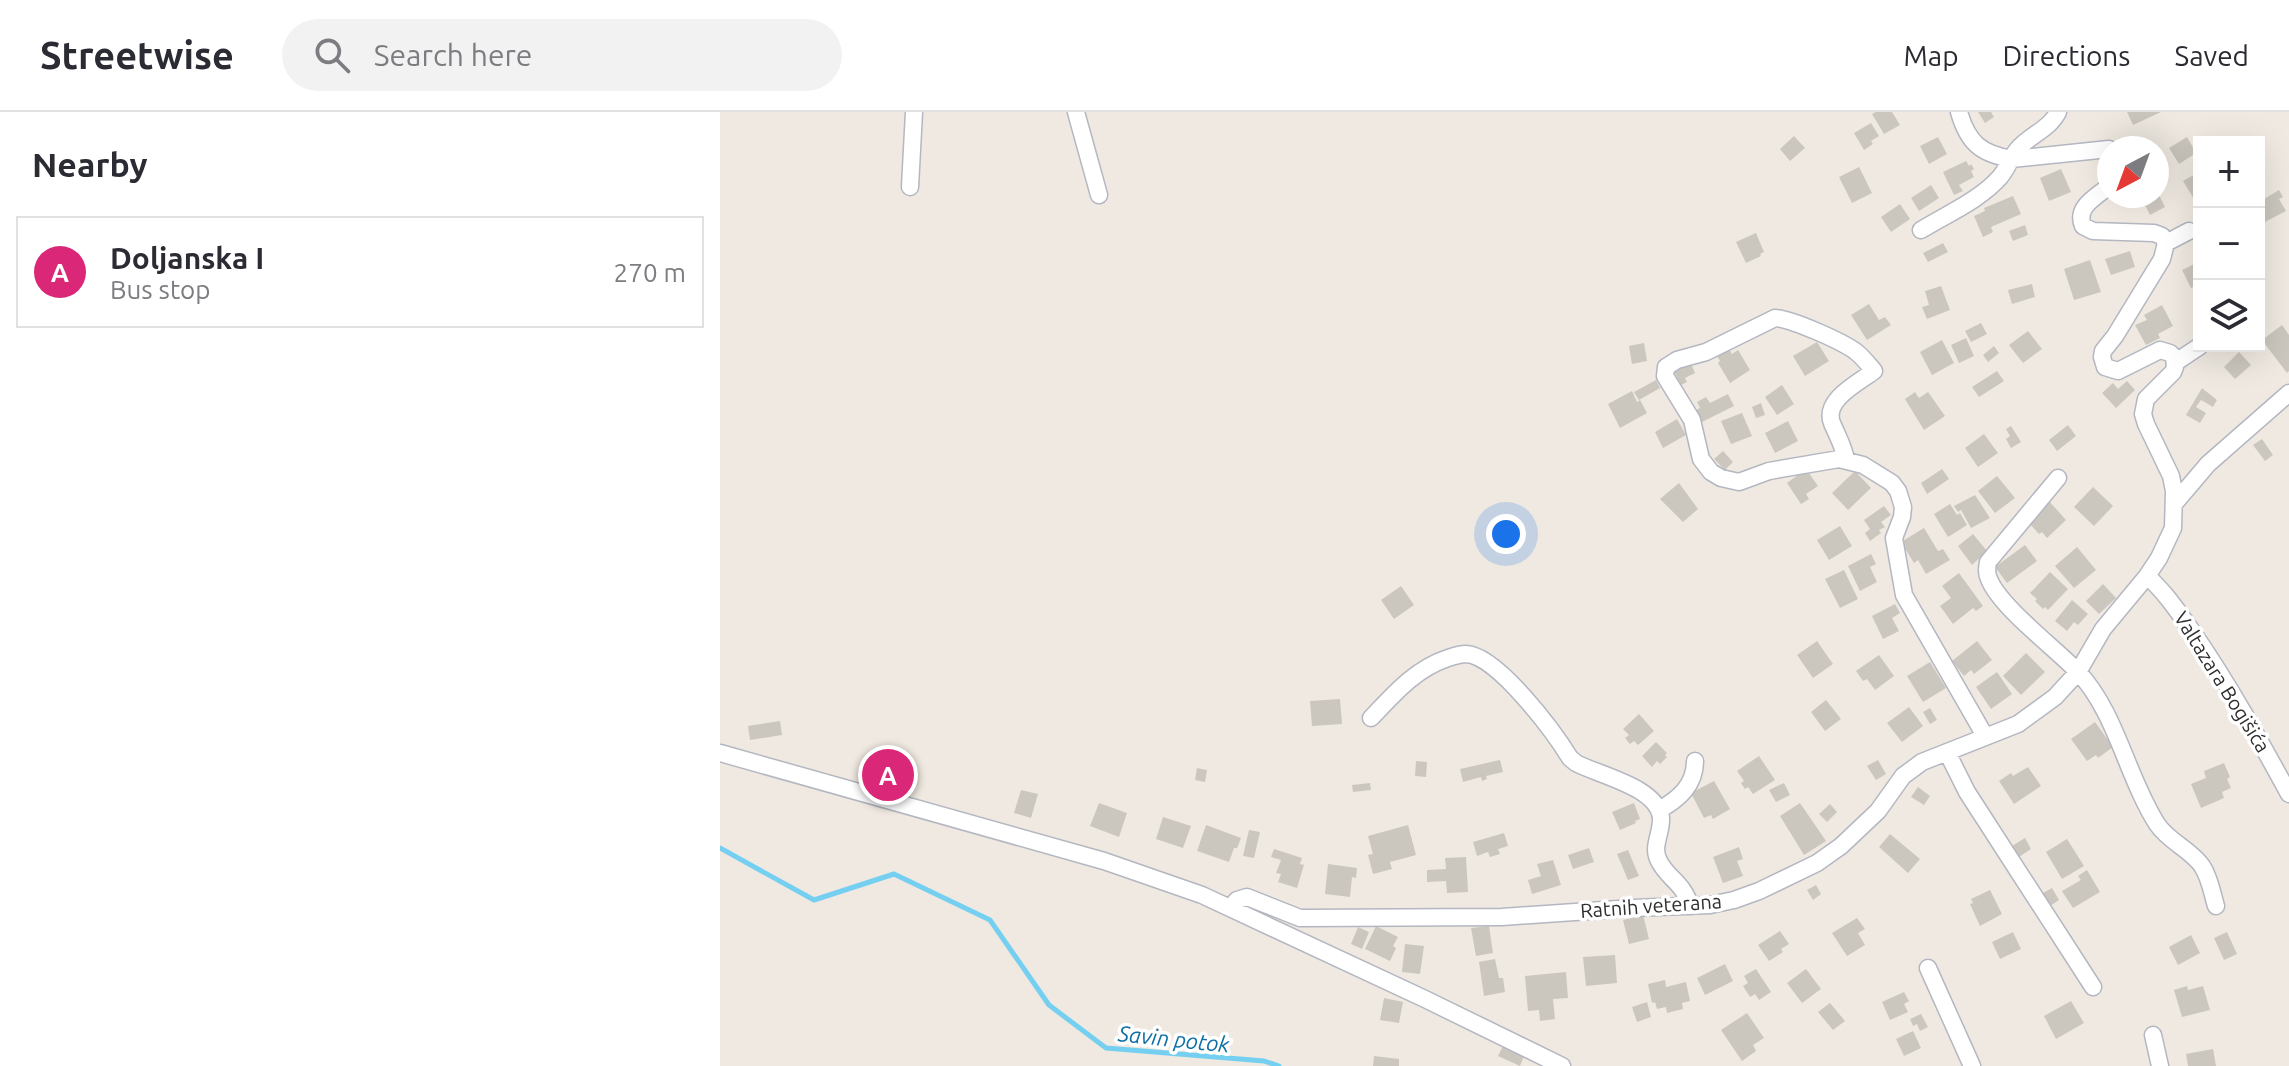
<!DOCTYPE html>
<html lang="en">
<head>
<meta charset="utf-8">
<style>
  body { margin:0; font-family:Ubuntu,sans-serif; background:#f2f2f3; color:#2b2b33 }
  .controls { position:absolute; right:24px; top:24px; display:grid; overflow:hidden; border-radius:0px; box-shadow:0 8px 32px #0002 }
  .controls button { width:72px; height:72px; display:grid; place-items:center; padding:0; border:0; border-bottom:2px solid #e1e1e2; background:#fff; color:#2b2b33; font:40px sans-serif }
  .compass { position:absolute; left:1377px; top:24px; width:72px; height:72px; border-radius:50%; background:#fff; box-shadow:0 8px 32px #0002; rotate:221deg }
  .you { position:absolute; left:786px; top:422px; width:28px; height:28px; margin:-20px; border:6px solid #fff; border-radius:50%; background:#1a73e8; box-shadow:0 0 0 12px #1a73e833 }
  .badge { display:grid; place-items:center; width:52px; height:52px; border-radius:50%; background:#db2777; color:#fff; font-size:26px; font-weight:700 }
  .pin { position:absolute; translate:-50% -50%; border:4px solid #fff; box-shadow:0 2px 8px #0006 }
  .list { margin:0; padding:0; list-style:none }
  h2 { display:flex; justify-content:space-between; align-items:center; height:104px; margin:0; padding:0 32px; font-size:34px }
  h2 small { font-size:26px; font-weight:400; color:#7c7c81 }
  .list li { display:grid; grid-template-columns:52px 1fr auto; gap:24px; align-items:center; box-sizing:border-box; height:112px; margin:0 16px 16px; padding:0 16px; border:2px solid #e1e1e2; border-radius:0px }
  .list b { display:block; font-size:30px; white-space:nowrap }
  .list p { margin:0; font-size:26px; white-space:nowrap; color:#7c7c81 }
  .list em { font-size:26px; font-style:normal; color:#7c7c81 }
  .icon { flex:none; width:44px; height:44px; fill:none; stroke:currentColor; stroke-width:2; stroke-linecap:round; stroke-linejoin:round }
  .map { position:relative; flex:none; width:1569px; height:954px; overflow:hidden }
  header { display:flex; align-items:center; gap:48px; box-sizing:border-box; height:112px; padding:0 40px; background:#fff; border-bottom:2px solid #e1e1e2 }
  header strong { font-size:38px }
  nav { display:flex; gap:44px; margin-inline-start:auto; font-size:28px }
  .search { width:560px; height:72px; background:#f2f2f3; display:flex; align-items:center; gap:20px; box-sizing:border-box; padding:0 28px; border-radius:44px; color:#7c7c81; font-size:30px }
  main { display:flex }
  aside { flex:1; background:#fff }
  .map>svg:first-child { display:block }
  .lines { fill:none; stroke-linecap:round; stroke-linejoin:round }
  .stream { stroke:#75cff0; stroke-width:5 }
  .building { fill:#cbc7bf }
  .minor-casing { stroke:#b4b7c1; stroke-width:19 }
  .minor { stroke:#fff; stroke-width:16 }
  .labels { text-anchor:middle; stroke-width:7; stroke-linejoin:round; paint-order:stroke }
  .street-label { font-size:20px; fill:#2e2e2e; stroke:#fff }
  .water-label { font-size:22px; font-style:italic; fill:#0d6fa3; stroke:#fff }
</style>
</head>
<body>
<header>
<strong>Streetwise</strong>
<div class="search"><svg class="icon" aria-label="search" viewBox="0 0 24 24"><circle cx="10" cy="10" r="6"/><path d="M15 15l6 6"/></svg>Search here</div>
<nav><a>Map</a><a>Directions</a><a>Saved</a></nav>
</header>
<main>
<aside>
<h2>Nearby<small></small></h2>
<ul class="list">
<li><span class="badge">A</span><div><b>Doljanska I</b><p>Bus stop</p></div><em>270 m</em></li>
</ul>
</aside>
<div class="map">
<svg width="1569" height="954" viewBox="0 0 1569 954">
  <rect width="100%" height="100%" fill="#efe9e1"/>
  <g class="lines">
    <path class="stream" d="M0,736L94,788L174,762L270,808L329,893L386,936L544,949L559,954"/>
  </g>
  <path class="building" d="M1156,0H1172L1180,13L1164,22L1152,2Z
    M1258,0H1271L1274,5L1265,11Z
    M1407,0H1441L1413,13Z
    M1151,11L1159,24L1151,29L1153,32L1144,38L1134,21Z
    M1074,24L1085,36L1070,49L1060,37Z
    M1218,25L1227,42L1209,52L1200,34Z
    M1467,25L1476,41L1459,52L1449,36Z
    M1246,49L1249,54L1251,52L1254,57L1251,59L1254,65L1239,73L1243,79L1234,83L1223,60Z
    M1139,55L1152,81L1132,91L1119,65Z
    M1341,57L1351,80L1329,89L1320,66Z
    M1479,60V91L1477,92L1463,69Z
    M1211,73L1219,86L1199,99L1191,86Z
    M1559,78L1563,85L1559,87L1566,99L1539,113V90Z
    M1439,83L1445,95L1430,103L1424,91Z
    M1293,84L1301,102L1271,115L1273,120L1263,125L1254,104L1265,99L1264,96Z
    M1180,92L1190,107L1171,120L1161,105Z
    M1305,113L1308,123L1293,129L1289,119Z
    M1036,121L1044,140L1040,142L1041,144L1026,151L1016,130Z
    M1223,131L1228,140L1208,150L1203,141Z
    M1410,139L1415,155L1391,163L1385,147Z
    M1370,148L1381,180L1354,188L1344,157Z
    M1479,150V172L1471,176L1462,158Z
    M1312,172L1315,185L1292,192L1288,178Z
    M1221,174L1230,198L1207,207L1202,195L1209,193L1205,179Z
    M1149,192L1159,208L1165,205L1171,213L1147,228L1131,203Z
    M1442,193L1453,214L1438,222L1440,226L1426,233L1415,213L1427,208L1424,203Z
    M1261,211L1267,222L1251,230L1245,219Z
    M1562,213L1569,223V259L1567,261L1542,228Z
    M1308,219L1322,237L1303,251L1289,233Z
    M1246,226L1254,244L1239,251L1231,233Z
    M1222,228L1234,251L1212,263L1200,240Z
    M1097,230L1109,249L1085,264L1073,244Z
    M924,231L927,249L912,252L909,234Z
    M1274,234L1279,241L1268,250L1263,243Z
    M1009,237L1012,242L1018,238L1030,258L1010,271L998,251L1000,249L997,244Z
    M1519,240L1531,253L1515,267L1504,255Z
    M969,247L975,261L965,266L967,270L961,273L952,255Z
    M1277,259L1284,269L1259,285L1252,275Z
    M936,268L940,276L919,288L914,280Z
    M1407,269L1415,278L1396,296L1382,281L1393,271L1398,277Z
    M1062,273L1074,292L1057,303L1045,285Z
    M1482,276L1497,288L1493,295L1481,288L1476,295L1486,301L1480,311L1466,303Z
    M912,279L917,290L920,288L927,301L900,316L888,292Z
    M1195,280L1199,286L1208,280L1225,304L1204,318L1185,287Z
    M1008,282L1014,294L982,310L976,298L980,296L977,290L986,285L990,291Z
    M1041,291L1045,303L1036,306L1032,295Z
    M1022,301L1032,324L1011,332L1001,309Z
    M957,307L966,323L943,336L935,320Z
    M1068,309L1078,329L1055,341L1045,321Z
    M1348,313L1356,324L1337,339L1329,328Z
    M1291,314L1301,330L1291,336L1286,327L1290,324L1286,317Z
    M1264,322L1278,341L1258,355L1245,336Z
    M1542,327L1553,343L1545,349L1533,333Z
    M1003,339L1013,350L1005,358L994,347Z
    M1086,357L1098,374L1086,382L1089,387L1081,392L1067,371Z
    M1222,357L1229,367L1207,382L1201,371Z
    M1135,359L1151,376L1128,398L1112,381Z
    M1277,364L1295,386L1275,401L1258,379Z
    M959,371L978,397L963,410L940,387Z
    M1373,375L1393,394L1374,414L1354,395Z
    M1255,383L1270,406L1251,416L1241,398L1238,400L1234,394Z
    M1329,389L1346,408L1327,426L1322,420L1319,422L1310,412L1313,410L1310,406Z
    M1230,392L1237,403L1240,401L1247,413L1228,425L1214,402Z
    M1164,394L1171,403L1161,410L1165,415L1159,418L1161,421L1150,429L1145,421L1150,417L1144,408Z
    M1120,414L1132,434L1109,448L1097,428Z
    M1204,416L1218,439L1223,437L1230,448L1206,462L1198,448L1194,451L1181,430Z
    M1253,422L1267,439L1252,453L1238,434Z
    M1305,433L1317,449L1287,471L1275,455Z
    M1357,435L1376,458L1354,476L1335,454Z
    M1151,442L1156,452L1150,455L1157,470L1140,479L1128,454Z
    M1124,458L1138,487L1120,496L1105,467Z
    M1330,460L1348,477L1328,498L1325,495L1323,497L1315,489L1317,487L1310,481Z
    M1239,461L1263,494L1256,499L1253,496L1233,512L1220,494L1231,486L1222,474Z
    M1383,472L1396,486L1379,502L1366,489Z
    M681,474L694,493L674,507L661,488Z
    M1352,488L1368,502L1358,513L1354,510L1347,519L1335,509Z
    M1175,492L1180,501L1172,506L1179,519L1163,527L1152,504Z
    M1097,529L1113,552L1093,566L1077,543Z
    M1257,529L1272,548L1254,562L1251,558L1244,564L1232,549Z
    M1306,541L1325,560L1301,583L1283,564Z
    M1159,543L1174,564L1155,578L1147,567L1143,569L1136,559Z
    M1210,550L1226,576L1203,590L1187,564Z
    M1277,560L1292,582L1271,597L1256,575Z
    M620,587L622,612L592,614L590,589Z
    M1106,588L1121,607L1105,619L1091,600Z
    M1189,595L1203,614L1182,630L1167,611Z
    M1210,596L1217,608L1210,612L1203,600Z
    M919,602L934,619L918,633L914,629L910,632L905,626L909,623L903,617Z
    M60,609L62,623L30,628L28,614Z
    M1375,610L1393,635L1378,646L1376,643L1367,649L1351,627Z
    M936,630L947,641L945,643L947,645L940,652L937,649L932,655L922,644Z
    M1039,644L1055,668L1033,682L1028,675L1025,677L1021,671L1024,669L1017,659Z
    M780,648L783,660L766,664L767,667L762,669L761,665L743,670L740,657Z
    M1158,648L1166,662L1156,668L1147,654Z
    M696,649L707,650L706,665L695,664Z
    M1504,651L1510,665L1507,667L1511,676L1502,680L1504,686L1481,696L1471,672L1486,666L1484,659Z
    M1308,655L1321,674L1294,692L1279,669L1291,661L1293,664Z
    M477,656L487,658L485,670L475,668Z
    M994,669L1010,697L993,707L991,703L984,706L971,681Z
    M650,671L651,678L633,680L632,673Z
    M1064,671L1070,683L1056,690L1049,678Z
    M1198,675L1210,684L1204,693L1191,685Z
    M301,678L318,682L311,706L294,701Z
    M379,691L407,701L399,725L370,714Z
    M914,691L920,707L915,709L916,711L900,718L892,700Z
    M1080,691L1106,729L1084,743L1060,704Z
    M1110,692L1117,700L1107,710L1099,702Z
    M443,705L471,714L463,736L436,727Z
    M486,713L521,726L517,736H514L509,750L477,739Z
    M688,713L696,743L670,750L672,757L653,762L648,743L653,742L648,724Z
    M529,718L540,720L534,746L523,744Z
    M784,721L788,734L778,737L780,742L770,745L768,740L757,744L753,730Z
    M1170,722L1200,747L1188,761L1159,735Z
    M1305,726L1311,737L1299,745L1292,734Z
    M1347,727L1364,754L1342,767L1326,740Z
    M1019,735L1023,747L1017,749L1023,764L1003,771L993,745Z
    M869,736L874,750L853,757L848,743Z
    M554,737L582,746L580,752L584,753L577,776L558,770L561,762L556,761L561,748L551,745Z
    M908,738L919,764L908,768L897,742Z
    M746,745L748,780L727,781L726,769L707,770V758L726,757L725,746Z
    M833,748L841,773L812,782L808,768L821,764L817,752Z
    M608,752L637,756L636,766L632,765L630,785L605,782Z
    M1367,758L1380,780L1353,796L1342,779L1361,768L1358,764Z
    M1096,773L1101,782L1093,788L1087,778Z
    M1332,776L1339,788L1330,794L1323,781Z
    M1270,778L1282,802L1260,814L1250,792L1253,791L1251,787Z
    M923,803L929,827L909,832L903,808Z
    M1137,806L1145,817L1138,821L1145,833L1127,844L1112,821Z
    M656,814L678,825L673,834L676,836L670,849L645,837Z
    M769,814L773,841L756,844L751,816Z
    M638,815L649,820L642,837L631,832Z
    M1060,819L1069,832L1061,837L1063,840L1049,849L1038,833Z
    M1293,820L1301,837L1280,847L1272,830Z
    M1507,820L1517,842L1504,848L1494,826Z
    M1471,823L1480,841L1458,853L1449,835Z
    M685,832L704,834L700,862L682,860Z
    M895,843L897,871L866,874L863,845Z
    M775,847L779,866H783L785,880L764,884L759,850Z
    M1005,852L1013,869L985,883L977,866Z
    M1036,857L1051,880L1039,888L1035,882L1030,885L1023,874L1028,871L1024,864Z
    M1086,857L1101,877L1082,891L1067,871Z
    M846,860L848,886L833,887L835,907L820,909L819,898L808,899L805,864Z
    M945,868L946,875L966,870L970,889L962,891L963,897L947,901L946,895L937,897L935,890L932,891L928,872Z
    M1467,874L1468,878L1483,874L1490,898L1462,905L1454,878Z
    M1184,880L1189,889L1184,892L1188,900L1170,908L1162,890Z
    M664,886L683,890L679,911L660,908Z
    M1351,889L1364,911L1336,927L1324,904Z
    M927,890L931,905L917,910L912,895Z
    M1110,891L1125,909L1113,918L1098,900Z
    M1027,901L1044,926L1033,933L1036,939L1022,949L1001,918Z
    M1201,902L1208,915L1200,919L1197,912L1193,914L1190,907Z
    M1193,919L1201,936L1184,944L1176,927Z
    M783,934L804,944L800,954L778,944Z
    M1493,937L1496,954H1468L1466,942Z
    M654,944L679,947V954H653Z"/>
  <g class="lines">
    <g class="minor-casing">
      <path id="minor" d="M356,0L379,83
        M1239,0C1248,31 1261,42 1292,47L1389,37
        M190,75L194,0
        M1201,118C1227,102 1260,88 1280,65C1287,57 1290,47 1297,38C1309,23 1329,18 1338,0
        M1446,131L1469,119
        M1456,250L1480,234
        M1126,348C1124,335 1117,323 1112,311C1103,288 1138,271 1154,259C1148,252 1143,245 1135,239C1121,229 1072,207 1055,206L986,240L957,248L946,255L945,264L972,308L981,347L991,360L1001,366L1019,370L1049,359L1119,347L1143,353L1172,371L1178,379L1183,395L1182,405L1174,426L1184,483L1265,624
        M1338,366L1268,450C1267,456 1266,461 1269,467C1280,495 1335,536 1358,560C1396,600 1407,665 1437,712C1449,730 1470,737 1482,754C1490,766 1492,781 1496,794
        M1454,392L1488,352L1569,281
        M1427,464C1446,481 1459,501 1474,522C1509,573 1539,627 1569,682
        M651,606C674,582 695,557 728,546C734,544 740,542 746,542C777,543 834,620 850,646L856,651C878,663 938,675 941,706C942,721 931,735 939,749C948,767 964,771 970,794
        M1227,640L1247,680L1373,875
        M0,641L384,749L482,783L705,887L842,954
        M939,698C959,687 975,673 975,649
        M510,796L517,788L527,785L580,806L782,805L913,796L990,793L1014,788L1039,779L1097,751L1121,734L1158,699L1183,664L1202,650L1298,612L1335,585L1358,560L1383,517L1427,464L1439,446L1453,416L1454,379L1451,364L1426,312L1423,302L1426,287L1453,260L1455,255L1454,245L1450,241L1440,238L1398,259L1385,255L1382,245L1383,239L1395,224L1442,147L1446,131L1442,124L1434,121L1373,119L1363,114C1355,95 1376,85 1389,74
        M1208,856L1252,954
        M1433,923L1440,954"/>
    </g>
    <use href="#minor" class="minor"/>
  </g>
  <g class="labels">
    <g class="street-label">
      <text transform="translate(1502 570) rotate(58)" y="7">Valtazara Bogišića</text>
      <text transform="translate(931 794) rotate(-4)" y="7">Ratnih veterana</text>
    </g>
    <g class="water-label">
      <text transform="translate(454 927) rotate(6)" y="8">Savin potok</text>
    </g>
  </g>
</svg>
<div class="controls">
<button>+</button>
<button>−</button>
<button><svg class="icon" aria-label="layers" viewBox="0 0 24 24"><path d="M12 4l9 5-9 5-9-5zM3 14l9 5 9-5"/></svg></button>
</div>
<svg class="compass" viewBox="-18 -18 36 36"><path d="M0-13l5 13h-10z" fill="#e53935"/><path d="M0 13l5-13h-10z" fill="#7c7c81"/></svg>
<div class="you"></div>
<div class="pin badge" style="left:168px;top:663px">A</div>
</div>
</main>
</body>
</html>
